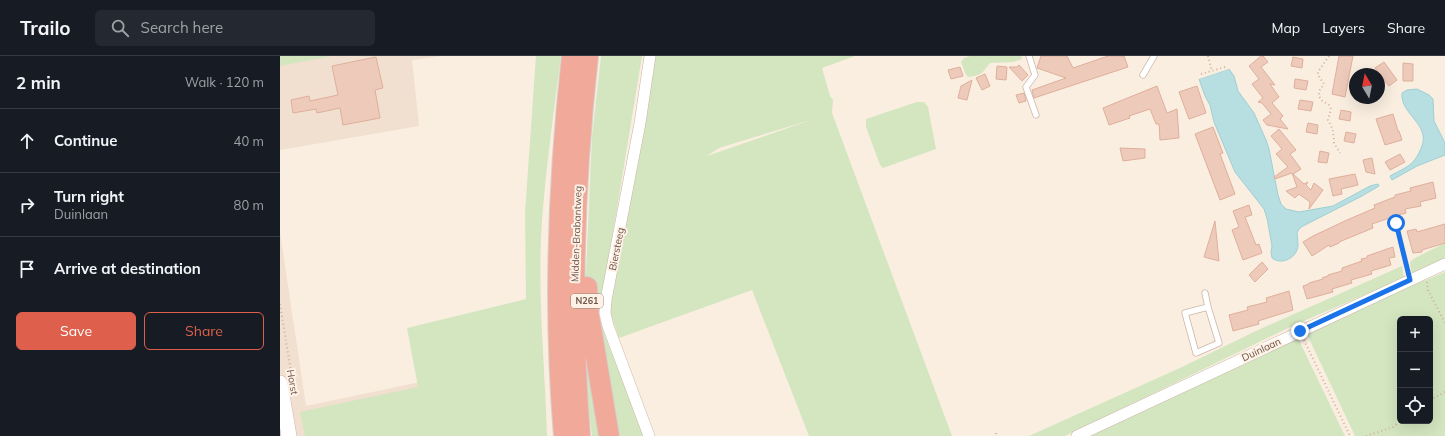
<!DOCTYPE html>
<html lang="en">
<head>
<meta charset="utf-8">
<style>
  body { margin:0; font-family:Mulish,sans-serif; background:#242831; color:#f1f3f6 }
  .controls { position:absolute; right:12px; bottom:12px; display:grid; overflow:hidden; border-radius:6px; box-shadow:0 4px 16px #0002 }
  .controls button { width:36px; height:36px; display:grid; place-items:center; padding:0; border:0; border-bottom:1px solid #363941; background:#171b24; color:#f1f3f6; font:20px sans-serif }
  .compass { position:absolute; left:1069px; top:12px; width:36px; height:36px; border-radius:50%; background:#171b24; box-shadow:0 4px 16px #0002; rotate:350deg }
  .stop { position:absolute; width:12px; height:12px; margin:-9px; border:3px solid #1a73e8; border-radius:50%; background:#fff }
  .stop.end { background:#1a73e8; border-color:#fff; box-shadow:0 1px 4px #0008 }
  .list { margin:0; padding:0; list-style:none }
  h2 { display:flex; justify-content:space-between; align-items:center; height:52px; margin:0; padding:0 16px; font-size:17px }
  h2 small { font-size:13px; font-weight:400; color:#9ea1a6 }
  .list li { display:grid; grid-template-columns:26px 1fr auto; gap:12px; align-items:center; box-sizing:border-box; height:64px; padding:0 16px; border-top:1px solid #363941 }
  .list b { display:block; font-size:15px; white-space:nowrap }
  .list p { margin:0; font-size:13px; white-space:nowrap; color:#9ea1a6 }
  .list em { font-size:13px; font-style:normal; color:#9ea1a6 }
  .actions { display:flex; gap:8px; padding:12px 16px }
  .actions a { flex:1; padding:9px 0; border:1px solid #de604c; border-radius:6px; text-align:center; font-size:14px; color:#de604c }
  .actions .main { background:#de604c; color:#fff }
  .icon { flex:none; width:22px; height:22px; fill:none; stroke:currentColor; stroke-width:2; stroke-linecap:round; stroke-linejoin:round }
  .map { position:relative; flex:none; width:1165px; height:380px; overflow:hidden }
  header { display:flex; align-items:center; gap:24px; box-sizing:border-box; height:56px; padding:0 20px; background:#171b24; border-bottom:1px solid #363941 }
  header strong { font-size:19px }
  nav { display:flex; gap:22px; margin-inline-start:auto; font-size:14px }
  .search { width:280px; height:36px; background:#242831; display:flex; align-items:center; gap:10px; box-sizing:border-box; padding:0 14px; border-radius:6px; color:#9ea1a6; font-size:15px }
  main { display:flex }
  aside { flex:1; background:#171b24 }
  .map>svg:first-child { display:block }
  .residential { fill:#f1dfcf }
  .green { fill:#d3e6c0; fill-rule:evenodd }
  .water { fill:#b7dfe2; stroke:#9ecfd3 }
  .pier { fill:#faeee0 }
  .building { fill:#eecaba; stroke:#dfaf9b }
  .lines { fill:none; stroke-linecap:round; stroke-linejoin:round }
  .lane-casing { stroke:#cab5a8; stroke-width:7 }
  .street-casing { stroke:#cab5a8; stroke-width:12 }
  .secondary-casing { stroke:#cfb6a9; stroke-width:16 }
  .highway-casing { stroke:#d7cfcc; stroke-width:22 }
  .path { stroke:#d2ae9e; stroke-width:2; stroke-dasharray:1 3; stroke-linecap:butt }
  .lane { stroke:#fff; stroke-width:5.5 }
  .street { stroke:#fff; stroke-width:11 }
  .secondary { stroke:#fff; stroke-width:15 }
  .highway { stroke:#f1aa9a; stroke-width:20 }
  .route { stroke:#1a73e8; stroke-width:5 }
  .labels { text-anchor:middle; stroke-width:4; stroke-linejoin:round; paint-order:stroke }
  .shield { fill:#fef2e6; stroke:#9a8378; stroke-width:1 }
  .shield-label { font-size:9px; font-weight:bold; fill:#6f5449 }
  .street-label { font-size:10px; fill:#6f5449; stroke:#fef2e6 }
</style>
</head>
<body>
<header>
<strong>Trailo</strong>
<div class="search"><svg class="icon" aria-label="search" viewBox="0 0 24 24"><circle cx="10" cy="10" r="6"/><path d="M15 15l6 6"/></svg>Search here</div>
<nav><a>Map</a><a>Layers</a><a>Share</a></nav>
</header>
<main>
<aside>
<h2>2 min<small>Walk · 120 m</small></h2>
<ul class="list">
<li><svg class="icon" aria-label="ahead" viewBox="0 0 24 24"><path d="M12 20V5M6 11l6-6 6 6"/></svg><div><b>Continue</b></div><em>40 m</em></li>
<li><svg class="icon" aria-label="right" viewBox="0 0 24 24"><path d="M7 20v-9h11M14 6l5 5-5 5"/></svg><div><b>Turn right</b><p>Duinlaan</p></div><em>80 m</em></li>
<li><svg class="icon" aria-label="arrive" viewBox="0 0 24 24"><path d="M6 21V4h12l-3 4 3 4H6"/></svg><div><b>Arrive at destination</b></div></li>
</ul>
<div class="actions"><a class="main">Save</a><a>Share</a></div>
</aside>
<div class="map">
<svg width="1165" height="380" viewBox="0 0 1165 380">
  <rect width="100%" height="100%" fill="#faeee0"/>
  <path class="residential" d="M0,0H162L132,4L139,70L0,94Z
    M0,176L26,350L145,325L153,380H0Z"/>
  <path class="green" d="M0,0H52L0,10Z
    M256,0H281C274,55 266,110 262,165C257,237 265,309 267,380H25L20,356L138,331L127,272L246,243L245,157Z
    M321,0H362L320,256L322,270L329,290L365,380H312L308,346L305,300L304,262L312,81Z
    M372,0H575L542,12L550,40L553,44L552,57L672,380H529L472,234L339,282L330,256L329,249ZM534,63L427,100L439,92Z
    M690,0H741L742,3L733,6L710,7C701,18 703,19 688,21L685,17L681,6L684,2Z
    M637,46H644L648,51L656,93L603,112L600,109L586,71V63Z
    M1165,187V203L1133,218L1131,215L1130,206L1135,202Z
    M1122,210L1124,222L1012,270L802,372L785,380H749L902,311L978,274Z
    M1165,216V380H1075L1025,274ZM1120,263H1150V365H1120Z
    M1016,278L1065,380H809Z"/>
  <path class="water" d="M949,13L954,20L958,35L974,57L986,84L989,93L998,139L1001,148L1006,153L1019,156L1053,150L1090,130L1098,128L1099,130L1082,140L1021,171L1017,176C1017,180 1018,185 1018,189C1018,201 1002,210 992,202L991,196L992,190L987,162L984,153L955,116L934,66L930,49L925,40L919,23Z
    M1137,33L1149,39L1153,43L1154,65L1165,87V99L1137,110L1112,124L1110,120C1128,110 1134,110 1142,90C1150,68 1120,58 1122,37L1127,34Z"/>
  <path class="pier" d="M949,11V13L919,23L918,21Z"/>
  <path class="building" d="M761,0H787L793,12L828,0H844L848,11L754,42L752,34L786,22L757,12Z
    M981,0H983L988,6L981,11L995,29L990,28L999,41L992,47L1003,60L1000,63L1008,73L987,69L983,64L991,58L982,47L978,46L983,42L972,28L979,23L969,10Z
    M1059,0H1073L1065,41L1052,38Z
    M96,1L103,32L95,34L100,62L63,69L60,52L37,57L36,53L13,57L11,44L29,40L30,45L58,39L52,10Z
    M1013,1L1023,3L1022,12L1011,10Z
    M1104,6L1117,24L1109,30L1095,12Z
    M1123,7L1133,8V25H1123Z
    M739,9L748,19L742,25L729,11H737Z
    M717,10L727,11L726,24L716,23Z
    M680,11L683,20L671,23L668,14Z
    M705,18L710,30L702,34L696,22Z
    M1015,23L1028,25L1026,34L1014,32Z
    M692,24L687,44L678,42L681,30Z
    M877,30L887,57L897,53L899,82L880,84L879,68H876L870,53L849,60L850,62L829,69L823,52Z
    M917,30L926,57L909,63L899,36Z
    M744,37L746,45L739,47L736,39Z
    M1020,44L1033,46L1031,55L1018,53Z
    M1061,54L1071,56L1070,65L1059,63Z
    M1113,58L1118,75H1119L1122,84L1105,89L1096,63Z
    M1028,67L1038,69L1037,78L1026,76Z
    M933,71L943,97L940,98L955,138L940,144L915,78Z
    M999,73L1016,94L1010,98L1021,113L1013,118L1024,128L1028,126L1026,129L1031,134L1034,127L1043,134L1029,153L1030,146L1019,138L1015,142L1006,135L1017,131L1012,117L995,123L994,121L1008,111L997,99L996,98L1002,93L991,80Z
    M1066,76L1076,78L1074,87L1064,85Z
    M840,92L865,93V102L843,105Z
    M1040,95L1049,97L1047,107L1038,106Z
    M1120,98L1125,106L1110,114L1105,106Z
    M1092,102L1095,118L1086,116L1083,104Z
    M1075,118L1078,129L1061,133L1062,138L1053,140L1049,123Z
    M1153,126L1156,142L1140,146L1141,150L1125,153L1126,157L1115,160L1092,168L1093,172L1059,186V187L1050,191L1049,189L1032,200L1023,186L1033,180L1067,164L1095,152L1094,149L1115,141V139L1131,135L1130,132Z
    M969,149L972,159L965,161L976,189L979,188L982,197L963,204L952,174L959,171L953,155Z
    M935,165L939,205L924,201Z
    M1165,168V187L1142,194V196L1133,197L1127,175L1136,173L1137,176Z
    M1113,191L1115,201L1109,202L1111,209L1091,215L1092,218L1071,224L1072,227L1052,233L1053,236L1027,243L1023,230L1029,228V227L1043,223L1042,222L1048,220V219L1062,215V212L1082,205L1081,203L1087,202V200Z
    M982,206L988,213L975,226L969,219Z
    M1009,235L1013,254L978,265L979,268L953,275L949,259L968,254L967,251L987,246L986,242Z"/>
  <g class="lines">
    <g class="lane-casing">
      <path id="lane" d="M749,0L755,19L746,31L756,59
        M863,19L874,0
        M925,237L928,251L905,257L916,297L939,287L928,251"/>
    </g>
    <g class="street-casing">
      <path id="street" d="M369,380L328,270L325,257L326,244L360,67L370,0
        M797,380L1165,208"/>
    </g>
    <g class="secondary-casing">
      <path id="secondary" d="M0,327L9,380"/>
    </g>
    <g class="highway-casing">
      <path id="highway" d="M307,231L308,253L329,380
        M284,380C273,253 278,126 292,0
        M300,380C290,253 294,126 308,0"/>
    </g>
    <path class="path" d="M928,0L932,15
      M1049,0L1038,16V19L1044,28L1039,35V40L1041,44L1049,49L1051,53L1048,64L1053,74L1054,87L1060,97
      M921,18L945,11
      M1116,167L1127,215
      M1147,226L1148,234L1165,267
      M0,248L12,322
      M1024,284L1070,380
      M1150,344L1165,336
      M716,377L717,380
      M1086,380L1113,371L1121,365"/>
    <use href="#lane" class="lane"/>
    <use href="#street" class="street"/>
    <use href="#secondary" class="secondary"/>
    <use href="#highway" class="highway"/>
  </g>
  <g class="lines">
    <path class="route" d="M1020,275L1130,224L1116,167"/>
  </g>
  <g class="labels">
    <rect class="shield" x="291" y="238" width="32" height="14" rx="3"/>
    <g class="shield-label">
      <text x="307" y="248">N261</text>
    </g>
    <g class="street-label">
      <text transform="translate(296 178) rotate(-88)" y="4">Midden-Brabantweg</text>
      <text transform="translate(336 193) rotate(-79)" y="4">Biersteeg</text>
      <text transform="translate(981 293) rotate(-25)" y="4">Duinlaan</text>
      <text transform="translate(13 326) rotate(80)" y="4">Horst</text>
    </g>
  </g>
</svg>
<div class="controls">
<button>+</button>
<button>−</button>
<button><svg class="icon" aria-label="locate" viewBox="0 0 24 24"><circle cx="12" cy="12" r="6"/><path d="M12 2v4M12 18v4M2 12h4M18 12h4"/></svg></button>
</div>
<svg class="compass" viewBox="-18 -18 36 36"><path d="M0-13l5 13h-10z" fill="#e53935"/><path d="M0 13l5-13h-10z" fill="#9ea1a6"/></svg>
<div class="stop" style="left:1116px;top:167px"></div>
<div class="stop end" style="left:1020px;top:275px"></div>
</div>
</main>
</body>
</html>
